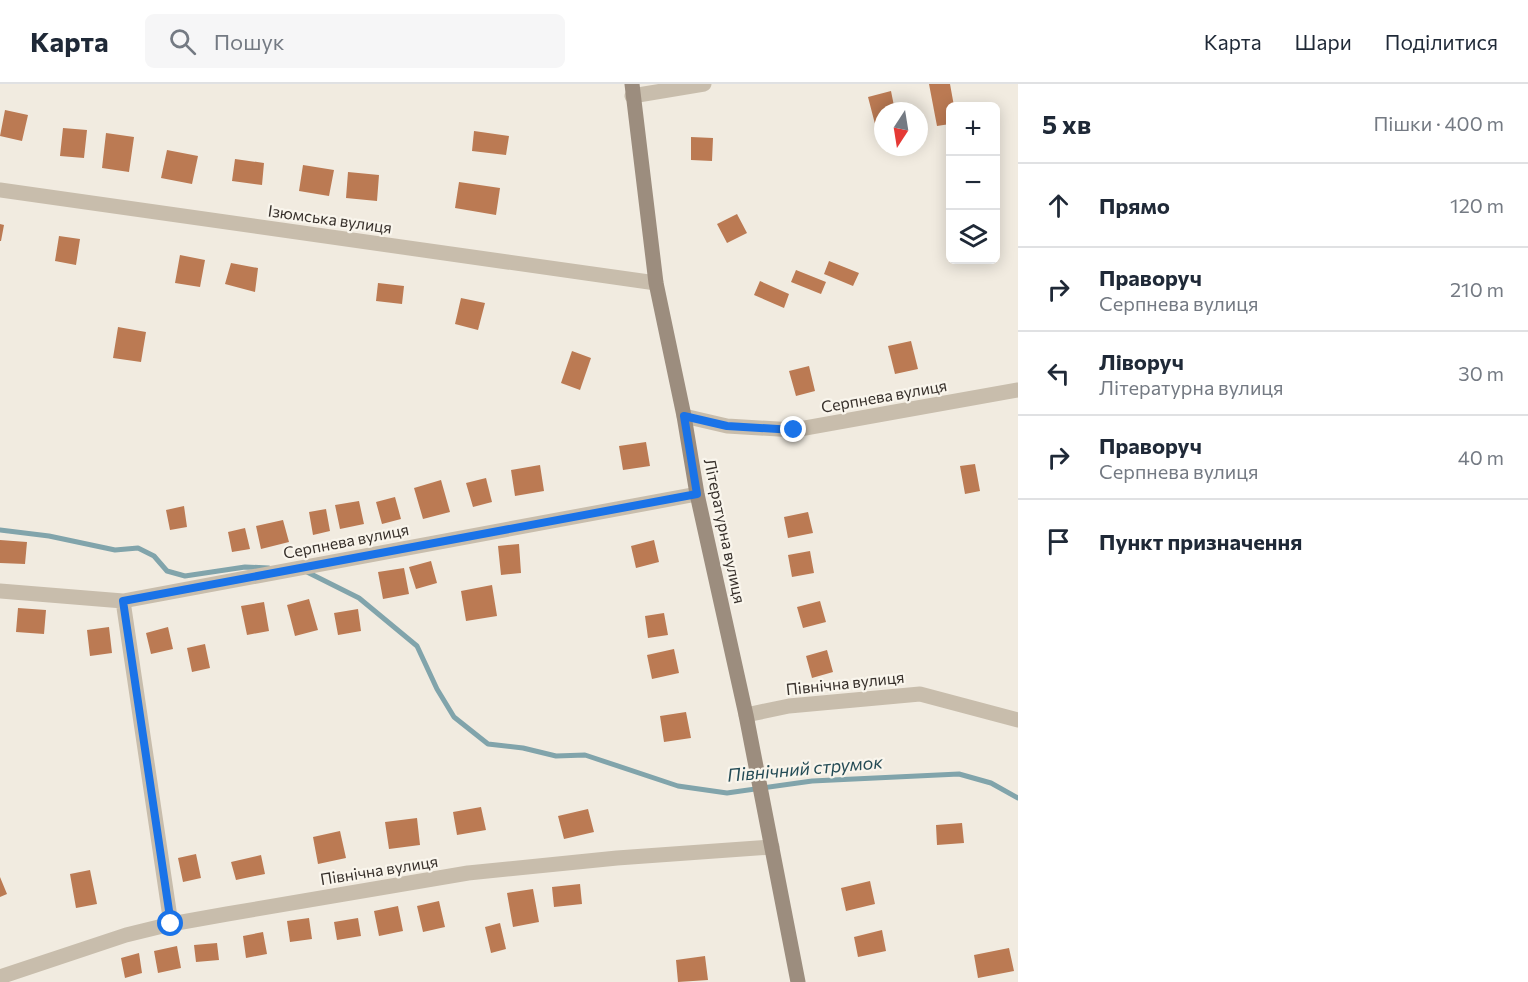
<!DOCTYPE html>
<html lang="uk">
<head>
<meta charset="utf-8">
<style>
  body { margin:0; font-family:Commissioner,sans-serif; background:#f6f6f7; color:#1f2937 }
  .controls { position:absolute; right:18px; top:18px; display:grid; overflow:hidden; border-radius:9px; box-shadow:0 3px 15px #0003 }
  .controls button { width:54px; height:54px; display:grid; place-items:center; padding:0; border:0; border-bottom:2px solid #e0e1e3; background:#fff; color:#1f2937; font:30px sans-serif }
  .compass { position:absolute; left:874px; top:18px; width:54px; height:54px; border-radius:50%; background:#fff; box-shadow:0 3px 15px #0003; rotate:192deg }
  .stop { position:absolute; width:18px; height:18px; margin:-14px; border:4px solid #1a73e8; border-radius:50%; background:#fff }
  .stop.end { background:#1a73e8; border-color:#fff; box-shadow:0 2px 6px #0008 }
  .list { margin:0; padding:0; list-style:none }
  h2 { display:flex; justify-content:space-between; align-items:center; height:78px; margin:0; padding:0 24px; font-size:26px }
  h2 small { font-size:20px; font-weight:400; color:#747a83 }
  .list li { display:grid; grid-template-columns:39px 1fr auto; gap:18px; align-items:center; box-sizing:border-box; height:84px; padding:0 24px; border-top:2px solid #e0e1e3 }
  .list b { display:block; font-size:22px; white-space:nowrap }
  .list p { margin:0; font-size:20px; white-space:nowrap; color:#747a83 }
  .list em { font-size:20px; font-style:normal; color:#747a83 }
  .icon { flex:none; width:33px; height:33px; fill:none; stroke:currentColor; stroke-width:2; stroke-linecap:round; stroke-linejoin:round }
  .map { position:relative; flex:none; width:1018px; height:898px; overflow:hidden }
  header { display:flex; align-items:center; gap:36px; box-sizing:border-box; height:84px; padding:0 30px; background:#fff; border-bottom:2px solid #e0e1e3 }
  header strong { font-size:28px }
  nav { display:flex; gap:33px; margin-inline-start:auto; font-size:21px }
  .search { width:420px; height:54px; background:#f6f6f7; display:flex; align-items:center; gap:15px; box-sizing:border-box; padding:0 21px; border-radius:9px; color:#747a83; font-size:22px }
  main { display:flex }
  aside { flex:1; background:#fff }
  .map>svg:first-child { display:block }
  .lines { fill:none; stroke-linecap:round; stroke-linejoin:round }
  .stream { stroke:#81a4ab; stroke-width:5 }
  .building { fill:#bb7a53 }
  .street { stroke:#c8bdac; stroke-width:15 }
  .secondary { stroke:#9c8d7e; stroke-width:15 }
  .route { stroke:#1a73e8; stroke-width:8 }
  .labels { text-anchor:middle; stroke-width:4.5; stroke-linejoin:round; paint-order:stroke }
  .street-label { font-size:16px; fill:#37302b; stroke:#f9f5ec }
  .water-label { font-size:18px; font-style:italic; fill:#244b55; stroke:#f9f5ec }
</style>
</head>
<body>
<header>
<strong>Карта</strong>
<div class="search"><svg class="icon" aria-label="search" viewBox="0 0 24 24"><circle cx="10" cy="10" r="6"/><path d="M15 15l6 6"/></svg>Пошук</div>
<nav><a>Карта</a><a>Шари</a><a>Поділитися</a></nav>
</header>
<main>
<div class="map">
<svg width="1018" height="898" viewBox="0 0 1018 898">
  <rect width="100%" height="100%" fill="#f1ebe0"/>
  <g class="lines">
    <path class="stream" d="M0,446L49,452L115,466L138,464L154,472L167,487L185,492L245,483L269,484
      M305,487L359,514L417,562L437,605L454,633L488,660L523,664L556,672L585,671L678,702L727,709L812,697L959,690L991,699L1018,714"/>
  </g>
  <path class="building" d="M929,0H950L954,22H950V40L937,42Z
    M891,7L895,27H883V38L875,40L868,13Z
    M5,26L28,31L22,57L0,52Z
    M63,44L87,46L84,74L60,72Z
    M474,47L509,52L506,71L472,67Z
    M106,49L134,53L129,88L102,84Z
    M691,53L713,54L712,77L691,76Z
    M167,66L198,72L192,100L161,94Z
    M235,75L264,79L262,101L232,97Z
    M303,81L334,86L329,112L299,107Z
    M348,88L379,91L377,117L346,114Z
    M459,98L500,104L496,131L455,124Z
    M737,130L747,149L727,159L717,140Z
    M0,140L4,141L1,157H0Z
    M59,152L80,155L76,181L55,177Z
    M180,171L205,176L200,203L175,199Z
    M829,177L859,189L853,202L824,190Z
    M231,179L258,184L255,208L225,200Z
    M796,186L826,198L821,210L791,198Z
    M760,197L789,210L784,224L754,211Z
    M378,199L404,202L402,220L376,217Z
    M461,214L485,219L478,246L455,240Z
    M118,243L146,248L141,278L113,274Z
    M911,257L918,285L895,290L888,262Z
    M572,267L591,274L580,306L561,299Z
    M809,282L815,307L796,312L789,287Z
    M646,358L650,382L623,386L619,362Z
    M975,380L980,407L965,410L960,382Z
    M540,381L544,407L515,412L511,386Z
    M486,394L492,418L473,423L466,399Z
    M441,396L450,428L423,435L414,404Z
    M395,413L401,435L382,440L376,418Z
    M359,417L364,440L340,445L335,421Z
    M184,422L187,443L170,446L166,426Z
    M326,425L330,447L313,451L309,428Z
    M808,428L813,449L788,454L784,433Z
    M283,436L289,458L261,465L256,442Z
    M245,444L250,465L232,468L228,448Z
    M0,456L27,458L25,480L0,479Z
    M654,456L659,478L636,484L631,462Z
    M519,460L521,489L501,491L498,462Z
    M810,467L814,489L792,493L788,471Z
    M431,477L437,499L416,505L409,483Z
    M404,484L409,510L383,515L378,488Z
    M492,501L497,532L466,537L461,507Z
    M309,515L318,546L295,552L287,521Z
    M820,517L826,538L803,544L797,523Z
    M264,518L269,547L247,551L241,522Z
    M18,524L46,526L44,550L16,548Z
    M358,525L361,547L338,551L334,529Z
    M664,529L668,551L648,554L645,532Z
    M109,543L112,569L90,572L87,546Z
    M168,543L173,565L151,570L146,549Z
    M205,560L210,584L192,588L187,564Z
    M674,565L679,589L652,595L647,571Z
    M827,566L833,588L812,594L806,572Z
    M686,628L691,654L664,658L660,632Z
    M481,723L486,746L457,751L453,728Z
    M588,725L594,748L564,755L558,732Z
    M417,734L420,761L389,765L385,738Z
    M962,739L964,759L937,761L936,741Z
    M340,747L346,774L318,780L313,753Z
    M196,770L201,794L183,798L178,774Z
    M261,771L265,790L236,796L231,778Z
    M90,786L97,820L76,824L70,790Z
    M0,793L7,810L0,813Z
    M870,797L875,820L846,827L841,804Z
    M580,800L582,820L554,823L552,803Z
    M533,805L539,838L513,843L507,809Z
    M439,817L445,843L423,848L417,822Z
    M398,822L403,847L379,852L374,827Z
    M309,834L312,855L290,858L287,837Z
    M358,834L361,852L337,856L334,838Z
    M500,839L506,865L491,869L485,843Z
    M882,846L886,867L858,873L854,853Z
    M263,848L267,870L246,874L243,852Z
    M217,859L219,876L196,878L194,861Z
    M177,862L181,884L158,889L154,867Z
    M1009,864L1014,887L978,894L974,871Z
    M139,869L142,889L125,894L121,874Z
    M705,872L708,896L678,898L676,876Z"/>
  <g class="lines">
    <path class="street" d="M632,12L704,0
      M0,106L656,199
      M684,332L727,342L794,346L1018,306
      M0,507L123,517L697,410
      M123,517L171,840
      M746,631L789,622L920,610L1018,636
      M0,893L126,851L171,840L227,830L468,789L617,774L772,763"/>
    <path class="secondary" d="M632,0L656,199L684,332L697,410L746,631L798,898"/>
  </g>
  <g class="lines">
    <path class="route" d="M171,840L123,517L697,410L684,332L727,342L794,346"/>
  </g>
  <g class="labels">
    <g class="street-label">
      <text transform="translate(330 135) rotate(8)" y="6">Ізюмська вулиця</text>
      <text transform="translate(884 312) rotate(-10)" y="6">Серпнева вулиця</text>
      <text transform="translate(725 447) rotate(78)" y="6">Літературна вулиця</text>
      <text transform="translate(346 457) rotate(-11)" y="6">Серпнева вулиця</text>
      <text transform="translate(845 599) rotate(-6)" y="6">Північна вулиця</text>
      <text transform="translate(379 786) rotate(-9)" y="6">Північна вулиця</text>
    </g>
    <g class="water-label">
      <text transform="translate(805 685) rotate(-5)" y="6">Північний струмок</text>
    </g>
  </g>
</svg>
<div class="controls">
<button>+</button>
<button>−</button>
<button><svg class="icon" aria-label="layers" viewBox="0 0 24 24"><path d="M12 4l9 5-9 5-9-5zM3 14l9 5 9-5"/></svg></button>
</div>
<svg class="compass" viewBox="-18 -18 36 36"><path d="M0-13l5 13h-10z" fill="#e53935"/><path d="M0 13l5-13h-10z" fill="#747a83"/></svg>
<div class="stop" style="left:171px;top:840px"></div>
<div class="stop end" style="left:794px;top:346px"></div>
</div>
<aside>
<h2>5 хв<small>Пішки · 400 m</small></h2>
<ul class="list">
<li><svg class="icon" aria-label="ahead" viewBox="0 0 24 24"><path d="M12 20V5M6 11l6-6 6 6"/></svg><div><b>Прямо</b></div><em>120 m</em></li>
<li><svg class="icon" aria-label="right" viewBox="0 0 24 24"><path d="M7 20v-9h11M14 6l5 5-5 5"/></svg><div><b>Праворуч</b><p>Серпнева вулиця</p></div><em>210 m</em></li>
<li><svg class="icon" aria-label="left" viewBox="0 0 24 24"><path d="M17 20v-9H6M10 6l-5 5 5 5"/></svg><div><b>Ліворуч</b><p>Літературна вулиця</p></div><em>30 m</em></li>
<li><svg class="icon" aria-label="right" viewBox="0 0 24 24"><path d="M7 20v-9h11M14 6l5 5-5 5"/></svg><div><b>Праворуч</b><p>Серпнева вулиця</p></div><em>40 m</em></li>
<li><svg class="icon" aria-label="arrive" viewBox="0 0 24 24"><path d="M6 21V4h12l-3 4 3 4H6"/></svg><div><b>Пункт призначення</b></div></li>
</ul>
</aside>
</main>
</body>
</html>
